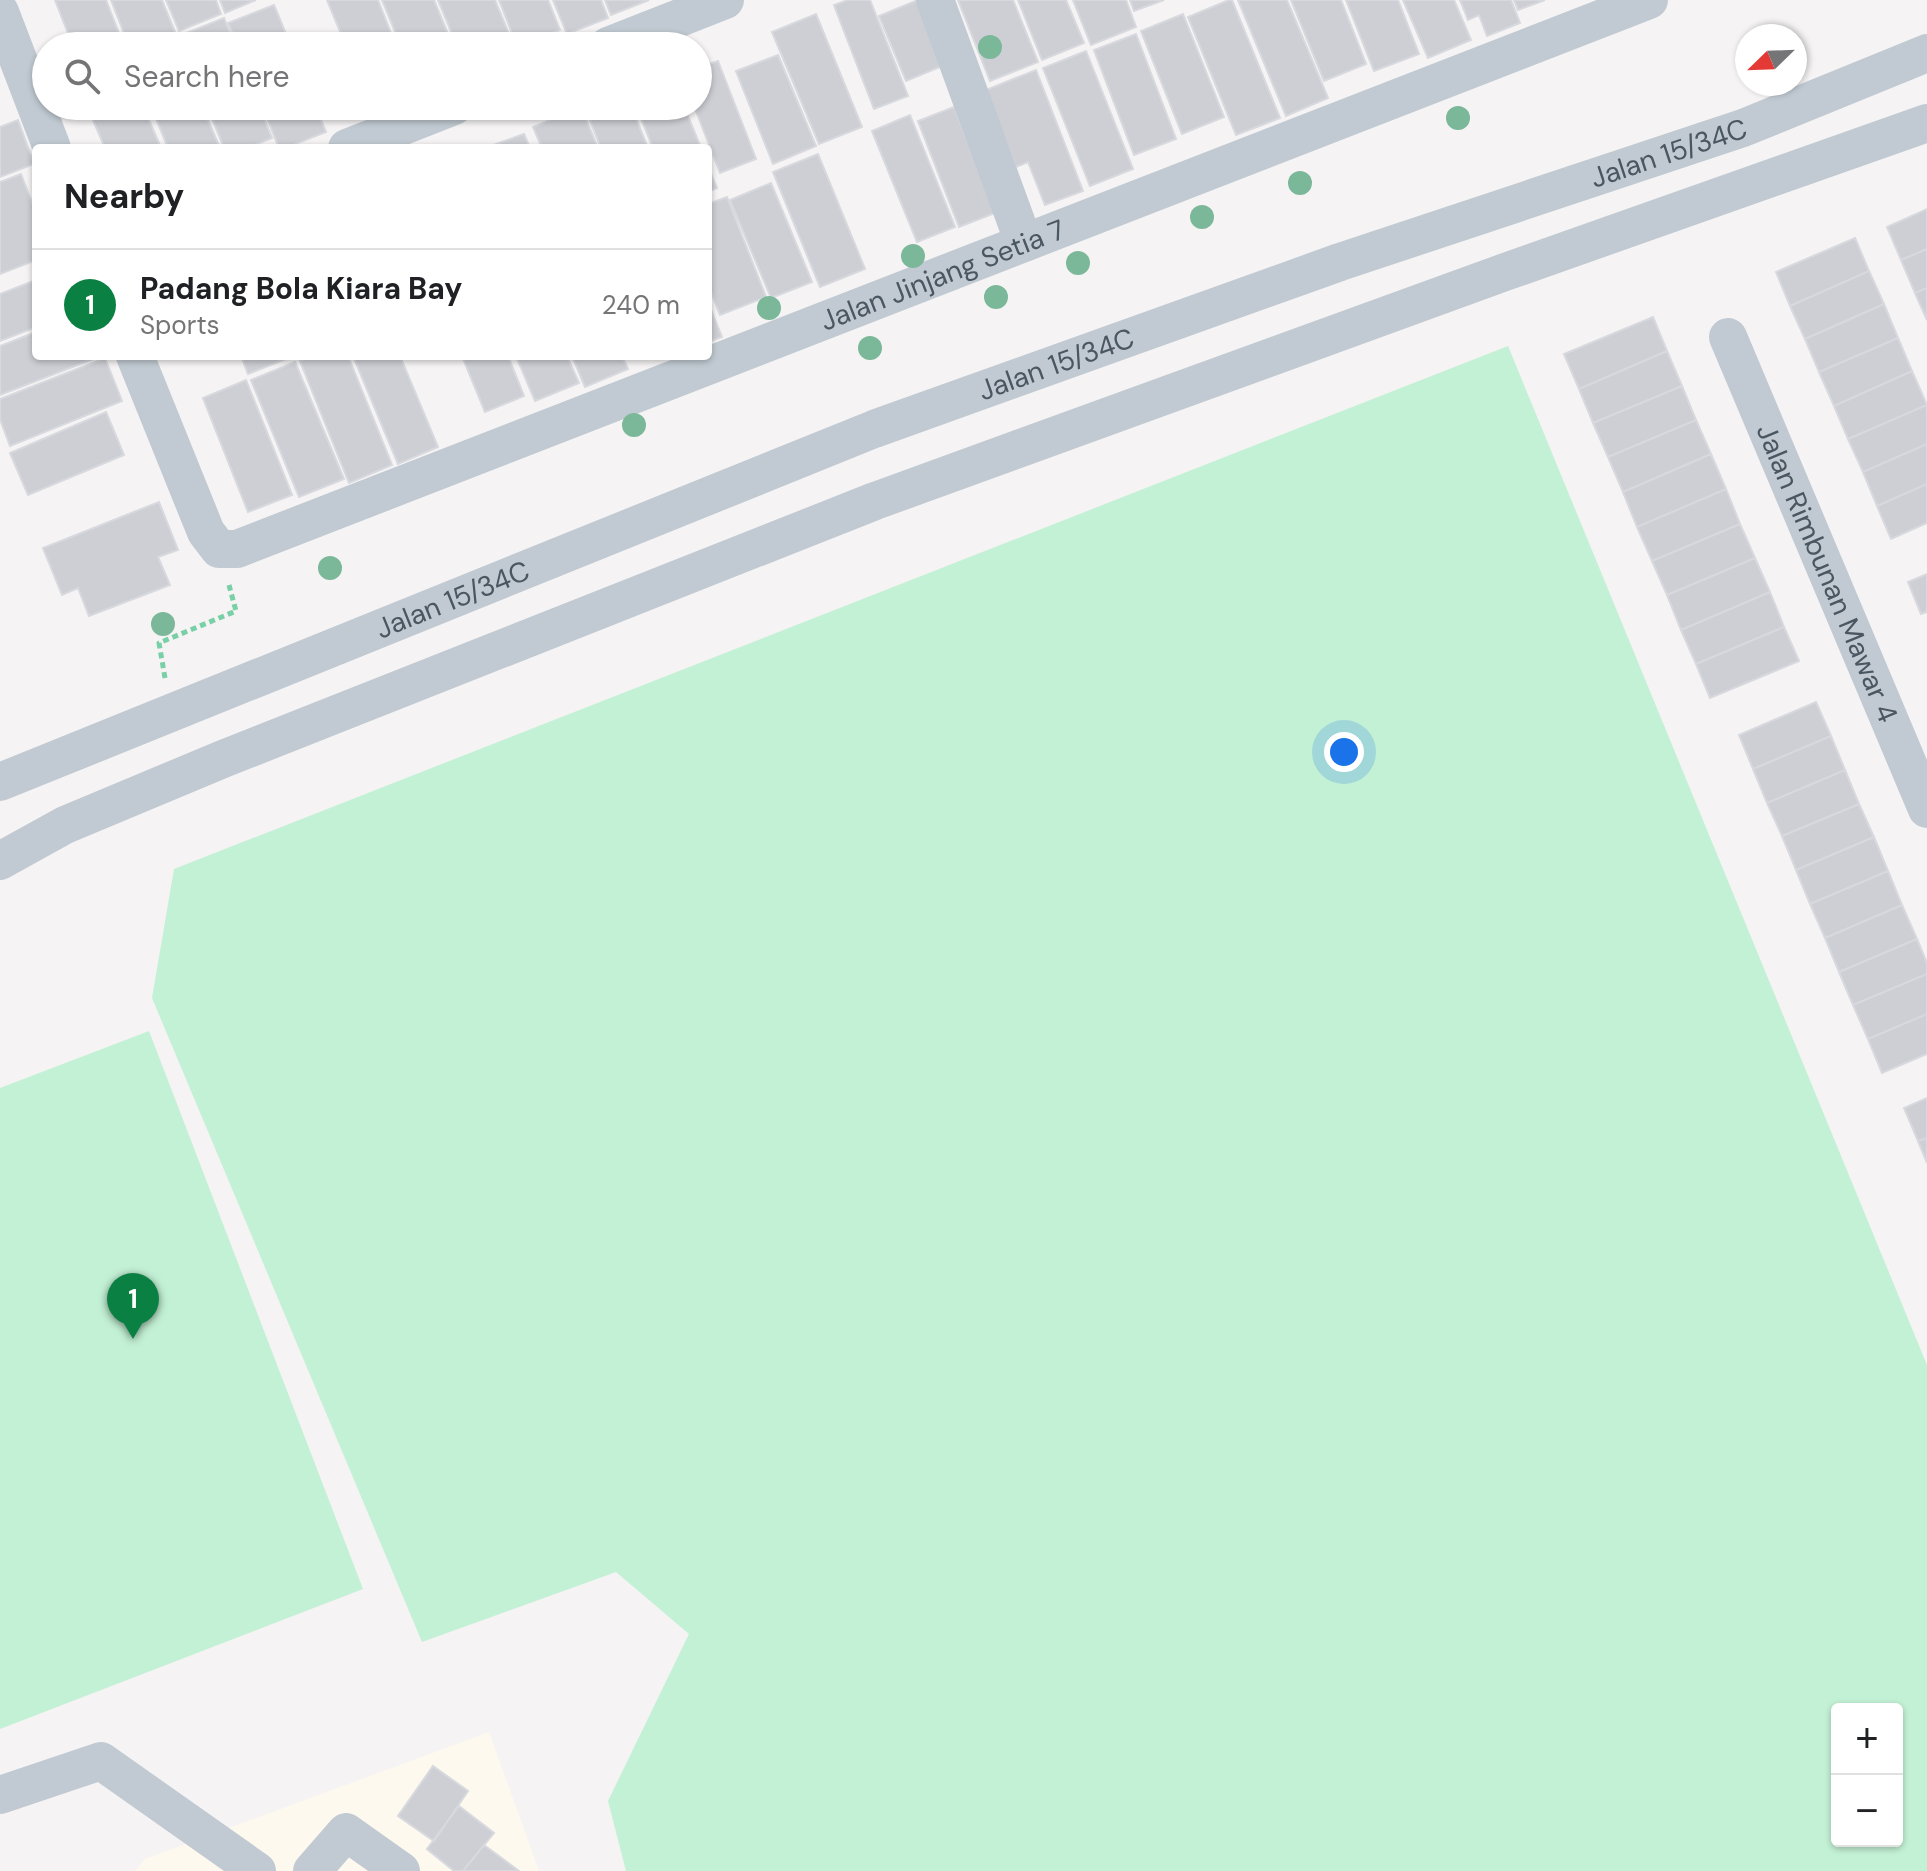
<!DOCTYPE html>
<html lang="en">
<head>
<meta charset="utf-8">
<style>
  body { margin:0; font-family:"DM Sans",sans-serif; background:#f2f2f2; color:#202124 }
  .controls { position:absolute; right:24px; bottom:24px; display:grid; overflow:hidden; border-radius:8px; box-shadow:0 2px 6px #0004 }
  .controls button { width:72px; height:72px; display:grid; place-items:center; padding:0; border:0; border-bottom:2px solid #e0e0e0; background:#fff; color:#202124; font:40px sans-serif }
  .compass { position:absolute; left:1735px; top:24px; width:72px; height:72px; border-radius:50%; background:#fff; box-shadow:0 2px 6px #0004; rotate:247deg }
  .you { position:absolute; left:1344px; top:752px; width:28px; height:28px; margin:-20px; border:6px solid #fff; border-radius:50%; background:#1a73e8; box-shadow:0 0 0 12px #1a73e833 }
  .badge { display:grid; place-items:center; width:52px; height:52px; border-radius:50%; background:#0b8043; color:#fff; font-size:26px; font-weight:700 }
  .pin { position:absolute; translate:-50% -66px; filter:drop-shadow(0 2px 4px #0008) }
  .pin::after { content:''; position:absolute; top:42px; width:28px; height:24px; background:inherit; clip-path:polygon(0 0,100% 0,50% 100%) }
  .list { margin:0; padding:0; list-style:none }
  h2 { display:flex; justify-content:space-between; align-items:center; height:104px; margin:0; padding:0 32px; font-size:34px }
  h2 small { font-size:26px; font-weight:400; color:#757577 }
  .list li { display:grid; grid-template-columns:52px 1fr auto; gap:24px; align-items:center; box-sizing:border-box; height:112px; padding:0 32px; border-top:2px solid #e0e0e0 }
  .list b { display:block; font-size:30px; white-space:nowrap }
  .list p { margin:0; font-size:26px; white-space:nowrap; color:#757577 }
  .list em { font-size:26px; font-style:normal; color:#757577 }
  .icon { flex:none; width:44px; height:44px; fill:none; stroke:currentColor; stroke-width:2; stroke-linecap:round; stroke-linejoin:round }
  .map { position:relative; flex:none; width:1927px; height:1871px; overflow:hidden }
  .search { position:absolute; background:#fff; box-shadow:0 2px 6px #0004; left:32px; top:32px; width:680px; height:88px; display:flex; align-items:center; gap:20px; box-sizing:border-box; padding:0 28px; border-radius:44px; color:#757577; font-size:30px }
  .panel { position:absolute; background:#fff; box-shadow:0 2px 6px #0004; left:32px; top:144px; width:680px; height:216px; border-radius:8px }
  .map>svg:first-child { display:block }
  .commercial { fill:#fdf9ef }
  .green { fill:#c3f1d5; fill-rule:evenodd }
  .building { fill:#cdcfd5; stroke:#d7d9de; stroke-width:2 }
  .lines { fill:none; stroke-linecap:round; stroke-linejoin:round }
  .path { stroke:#7ad0a6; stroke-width:5; stroke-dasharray:6 4; stroke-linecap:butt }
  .minor { stroke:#c1cad2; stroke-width:38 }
  .tree { fill:#7bb799 }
  .labels { text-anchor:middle; stroke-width:6; stroke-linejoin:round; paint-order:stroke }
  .street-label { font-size:28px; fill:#4a5661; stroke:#fff }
</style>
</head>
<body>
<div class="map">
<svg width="1927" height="1871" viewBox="0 0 1927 1871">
  <rect width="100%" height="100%" fill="#f5f3f3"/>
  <path class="commercial" d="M489,1732L539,1871H135L145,1859Z"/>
  <path class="green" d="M1508,346L1927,1365V1871H626L608,1801L689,1634L616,1572L422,1642L152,998L174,869ZM1837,1709H1897V1841H1837Z
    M149,1031L363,1589L0,1729V1088Z"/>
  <path class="building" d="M55,0H106L124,46H73Z
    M111,0H162L175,32L142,46H129Z
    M166,0H216L221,14L179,31Z
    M220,0H256L225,13Z
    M327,0H378L396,46H346Z
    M382,0H434L453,46H401Z
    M438,0H495L514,46H457Z
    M499,0H548L560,30L517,46Z
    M553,0H601L608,18L567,34Z
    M605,0H649L611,15Z
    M848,0H870L908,96L874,109L834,5Z
    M918,0L947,64L906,81L879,16Z
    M958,0H1013L1038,62L990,81Z
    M1018,0H1066L1084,43L1042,60Z
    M1073,0H1126L1136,27L1091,45Z
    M1130,0H1164L1134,11Z
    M1229,0H1232L1280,118L1236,135L1188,17Z
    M1238,0H1287L1328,98L1286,116Z
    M1291,0H1341L1366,64L1324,81Z
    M1346,0H1398L1419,54L1374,71Z
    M1403,0H1454L1471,40L1428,58Z
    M1460,0H1511L1520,23L1487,36L1479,15L1468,20Z
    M1514,0H1545L1518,10Z
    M274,5L291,46H238L228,23Z
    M816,14L862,127L819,144L772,32Z
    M1183,14L1224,117L1182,134L1141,31Z
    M224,18L235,46H183L179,36Z
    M1136,34L1176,139L1134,155L1094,50Z
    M1086,51L1133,169L1090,186L1043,68Z
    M778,55L816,146L773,164L736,71Z
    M718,61L756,159L720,173L694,106H698V68Z
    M1036,70L1083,191L1045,205L1028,162L1016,167L986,90Z
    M87,106H143L161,148H105Z
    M151,106H202L220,148H168Z
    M207,106H259L272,138L247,148H224Z
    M262,106H315L326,132L285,148H279Z
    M584,106H631L648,148H601Z
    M636,106H684L701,148H653Z
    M581,107L598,148H542L533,127Z
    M954,107L995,213L959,227L918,121Z
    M910,115L955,227L917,242L872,131Z
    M18,120L34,164L0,177V127Z
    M524,134L530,148L488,147Z
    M818,154L865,269L820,287L773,172Z
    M708,167L717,188L708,192Z
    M21,174L36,213V260L0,274V182Z
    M771,183L812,282L771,298L730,200Z
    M727,197L766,297L720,315L708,284V204Z
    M1927,209V249L1901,260L1887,227Z
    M1855,238L1869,271L1790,306L1776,272Z
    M1927,249V288L1915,293L1901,260Z
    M1869,271L1884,304L1805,339L1790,306Z
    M36,280V327L0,341V294Z
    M1927,288V320L1915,293Z
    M708,302L722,337L708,342Z
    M1884,304L1898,338L1819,372L1805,339Z
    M1653,317L1667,351L1579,389L1564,354Z
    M36,332V356H101L0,395V346Z
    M1898,338L1912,371L1834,406L1819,372Z
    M1667,351L1682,386L1593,423L1579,389Z
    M241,356H293L248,374Z
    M311,356H348L392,465L349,483L300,361Z
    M353,356H400L438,447L398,464Z
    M462,356H508L524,396L485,412Z
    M516,356H567L579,383L535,401Z
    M572,356H622L628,369L585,387Z
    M105,358L122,401L10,446L0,419V399Z
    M295,362L344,479L299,497L251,380Z
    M1912,371L1927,405L1848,439L1834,406Z
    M246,380L292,495L248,512L203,398Z
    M1682,386L1696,420L1608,457L1593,423Z
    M1927,405V444L1863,472L1848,439Z
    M106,412L124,455L28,495L10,453Z
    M1696,420L1711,454L1623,492L1608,457Z
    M1927,444V484L1877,506L1863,472Z
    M1711,454L1726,489L1637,527L1623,492Z
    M1927,484V523L1891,539L1877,506Z
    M1726,489L1740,524L1652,561L1637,527Z
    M159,502L178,550L158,557L170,585L89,616L78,588L62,595L43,548Z
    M1740,524L1755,558L1667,595L1652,561Z
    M1755,558L1770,592L1681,630L1667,595Z
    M1927,574V612L1921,614L1908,582Z
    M1770,592L1784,627L1696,664L1681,630Z
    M1784,627L1799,661L1710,698L1696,664Z
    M1816,702L1831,736L1753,769L1739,735Z
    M1831,736L1845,770L1767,803L1753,769Z
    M1845,770L1859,804L1782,836L1767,803Z
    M1859,804L1874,837L1796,870L1782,836Z
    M1874,837L1888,871L1810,904L1796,870Z
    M1888,871L1902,905L1825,938L1810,904Z
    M1902,905L1917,939L1839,972L1825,938Z
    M1917,939L1927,963V974L1853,1005L1839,972Z
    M1927,974V1014L1868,1039L1853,1005Z
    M1927,1014V1054L1882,1073L1868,1039Z
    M1927,1098V1138L1918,1141L1904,1108Z
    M1927,1138V1163L1918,1141Z
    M433,1766L468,1791L434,1841L398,1816Z
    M459,1806L494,1833L463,1871H454L427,1849Z
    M484,1845L519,1871H463Z"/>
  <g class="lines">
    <path class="path" d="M165,678L159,643L236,611L229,585"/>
    <g class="minor">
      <path d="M935,0L1024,243"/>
      <path d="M0,12L52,148"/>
      <path d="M608,46L725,0"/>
      <path d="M347,148L454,106"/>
      <path id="s1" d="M1728,337L1927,809"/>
      <path id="s2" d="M135,356L206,532L219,549H237L1649,0"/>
      <path id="s3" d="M0,782L874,429L1340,262L1743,128L1927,53"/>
      <path d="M0,861L65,825L223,759L875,501L1505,272L1927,123"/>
      <path d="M0,1795L101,1761L257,1871"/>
      <path d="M312,1871L346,1832L401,1871"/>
    </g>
  </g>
  <g class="tree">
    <circle cx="990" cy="47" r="12"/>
    <circle cx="1458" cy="118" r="12"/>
    <circle cx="1300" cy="183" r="12"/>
    <circle cx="1202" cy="217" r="12"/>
    <circle cx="913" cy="256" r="12"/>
    <circle cx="1078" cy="263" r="12"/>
    <circle cx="996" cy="297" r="12"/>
    <circle cx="769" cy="308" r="12"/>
    <circle cx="870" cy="348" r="12"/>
    <circle cx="634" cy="425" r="12"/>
    <circle cx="330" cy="568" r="12"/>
    <circle cx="163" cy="624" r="12"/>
  </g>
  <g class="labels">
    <g class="street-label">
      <text dy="10" stroke="none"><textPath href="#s3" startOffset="1784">Jalan 15/34C</textPath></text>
      <text dy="10" stroke="none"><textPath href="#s2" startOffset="986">Jalan Jinjang Setia 7</textPath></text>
      <text dy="10" stroke="none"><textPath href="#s3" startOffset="1136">Jalan 15/34C</textPath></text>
      <text dy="10" stroke="none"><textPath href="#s1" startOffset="256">Jalan Rimbunan Mawar 4</textPath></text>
      <text dy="10" stroke="none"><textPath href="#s3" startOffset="488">Jalan 15/34C</textPath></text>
    </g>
  </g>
</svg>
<div class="controls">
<button>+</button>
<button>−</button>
</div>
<svg class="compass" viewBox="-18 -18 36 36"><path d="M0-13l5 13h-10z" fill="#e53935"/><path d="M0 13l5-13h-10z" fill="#757577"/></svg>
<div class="you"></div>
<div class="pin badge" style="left:133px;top:1339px">1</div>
<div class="search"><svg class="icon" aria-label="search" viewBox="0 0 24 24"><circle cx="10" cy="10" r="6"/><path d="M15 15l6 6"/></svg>Search here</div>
<section class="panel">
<h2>Nearby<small></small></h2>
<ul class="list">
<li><span class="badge">1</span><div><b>Padang Bola Kiara Bay</b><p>Sports</p></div><em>240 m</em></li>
</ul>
</section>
</div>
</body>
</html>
